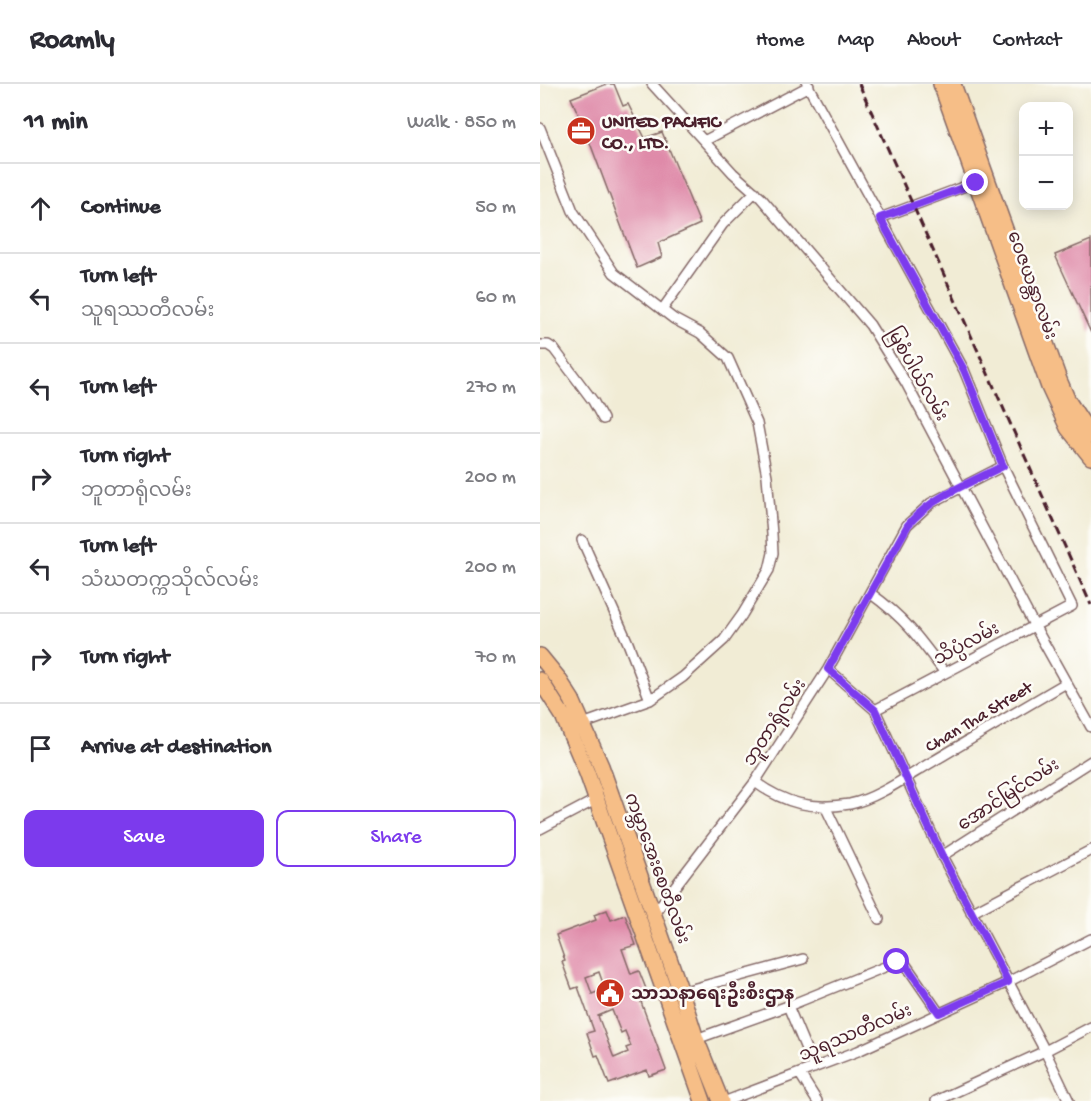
<!DOCTYPE html>
<html lang="en">
<head>
<meta charset="utf-8">
<style>
  body { margin:0; font-family:"Gochi Hand","Noto Sans Myanmar",sans-serif; background:#f2f2f3; color:#2b2b33 }
  .controls { position:absolute; right:18px; top:18px; display:grid; overflow:hidden; border-radius:12px; box-shadow:0 3px 15px #0003 }
  .controls button { width:54px; height:54px; display:grid; place-items:center; padding:0; border:0; border-bottom:2px solid #e1e1e2; background:#fff; color:#2b2b33; font:30px sans-serif }
  .stop { position:absolute; width:18px; height:18px; margin:-14px; border:4px solid #7c3aed; border-radius:50%; background:#fff }
  .stop.end { background:#7c3aed; border-color:#fff; box-shadow:0 2px 6px #0008 }
  .list { margin:0; padding:0; list-style:none }
  h2 { display:flex; justify-content:space-between; align-items:center; height:78px; margin:0; padding:0 24px; font-size:26px }
  h2 small { font-size:20px; font-weight:400; color:#7c7c81 }
  .list li { display:grid; grid-template-columns:39px 1fr auto; gap:18px; align-items:center; box-sizing:border-box; height:90px; padding:0 24px; border-top:2px solid #e1e1e2 }
  .list b { display:block; font-size:22px; white-space:nowrap }
  .list p { margin:0; font-size:20px; white-space:nowrap; color:#7c7c81 }
  .list em { font-size:20px; font-style:normal; color:#7c7c81 }
  .actions { display:flex; gap:12px; padding:18px 24px }
  .actions a { flex:1; padding:14px 0; border:2px solid #7c3aed; border-radius:12px; text-align:center; font-size:21px; color:#7c3aed }
  .actions .main { background:#7c3aed; color:#fff }
  .icon { flex:none; width:33px; height:33px; fill:none; stroke:currentColor; stroke-width:2; stroke-linecap:round; stroke-linejoin:round }
  .map { position:relative; flex:none; width:551px; height:1017px; overflow:hidden }
  header { display:flex; align-items:center; gap:36px; box-sizing:border-box; height:84px; padding:0 30px; background:#fff; border-bottom:2px solid #e1e1e2 }
  header strong { font-size:28px }
  nav { display:flex; gap:33px; margin-inline-start:auto; font-size:21px }
  main { display:flex }
  aside { flex:1; background:#fff }
  .map>svg:first-child { display:block }
  .building { fill:#df8aa9; fill-rule:evenodd }
  .lines { fill:none; stroke-linecap:round; stroke-linejoin:round }
  .minor-casing { stroke:#846766; stroke-width:12 }
  .primary-casing { stroke:#846766; stroke-width:18 }
  .minor { stroke:#fff; stroke-width:9 }
  .primary { stroke:#f6be87; stroke-width:15 }
  .rail { stroke:#4a1f2b; stroke-width:3; stroke-dasharray:9 4.5; stroke-linecap:butt }
  .route { stroke:#7c3aed; stroke-width:8 }
  .labels { text-anchor:middle; stroke-width:5; stroke-linejoin:round; paint-order:stroke }
  .poi-label { font-size:18px; font-weight:bold; fill:#4a1f2b; stroke:#fdfcf7; text-anchor:start }
  .street-label { font-size:18px; fill:#4a1f2b; stroke:#fdfcf7 }
</style>
</head>
<body>
<header>
<strong>Roamly</strong>
<nav><a>Home</a><a>Map</a><a>About</a><a>Contact</a></nav>
</header>
<main>
<aside>
<h2>11 min<small>Walk · 850 m</small></h2>
<ul class="list">
<li><svg class="icon" aria-label="ahead" viewBox="0 0 24 24"><path d="M12 20V5M6 11l6-6 6 6"/></svg><div><b>Continue</b></div><em>50 m</em></li>
<li><svg class="icon" aria-label="left" viewBox="0 0 24 24"><path d="M17 20v-9H6M10 6l-5 5 5 5"/></svg><div><b>Turn left</b><p>သူရဿတီလမ်း</p></div><em>60 m</em></li>
<li><svg class="icon" aria-label="left" viewBox="0 0 24 24"><path d="M17 20v-9H6M10 6l-5 5 5 5"/></svg><div><b>Turn left</b></div><em>270 m</em></li>
<li><svg class="icon" aria-label="right" viewBox="0 0 24 24"><path d="M7 20v-9h11M14 6l5 5-5 5"/></svg><div><b>Turn right</b><p>ဘူတာရုံလမ်း</p></div><em>200 m</em></li>
<li><svg class="icon" aria-label="left" viewBox="0 0 24 24"><path d="M17 20v-9H6M10 6l-5 5 5 5"/></svg><div><b>Turn left</b><p>သံဃတက္ကသိုလ်လမ်း</p></div><em>200 m</em></li>
<li><svg class="icon" aria-label="right" viewBox="0 0 24 24"><path d="M7 20v-9h11M14 6l5 5-5 5"/></svg><div><b>Turn right</b></div><em>70 m</em></li>
<li><svg class="icon" aria-label="arrive" viewBox="0 0 24 24"><path d="M6 21V4h12l-3 4 3 4H6"/></svg><div><b>Arrive at destination</b></div></li>
</ul>
<div class="actions"><a class="main">Save</a><a>Share</a></div>
</aside>
<div class="map">
<svg width="551" height="1017" viewBox="0 0 551 1017">
  <rect width="100%" height="100%" fill="#fdfcf7"/>
  <filter id="ink" filterUnits="userSpaceOnUse"><feTurbulence type="fractalNoise" baseFrequency=".0167" numOctaves="2"/><feDisplacementMap in="SourceGraphic" scale="12" xChannelSelector="R" yChannelSelector="G"/><feConvolveMatrix kernelMatrix="1 2 1 2 8 2 1 2 1" color-interpolation-filters="sRGB"/></filter>
  <filter id="wash" filterUnits="userSpaceOnUse"><feTurbulence type="fractalNoise" baseFrequency=".008" numOctaves="4" result="noise"/><feDisplacementMap in="SourceGraphic" scale="24" xChannelSelector="R" yChannelSelector="G"/><feGaussianBlur stdDeviation="1.35" result="paint"/><feColorMatrix in="noise" values="0 0 0 0 0 0 0 0 0 0 0 0 0 0 0 0 0 1.4 0 .05"/><feComposite in="paint" operator="in"/></filter>
  <g filter="url(#wash)">
    <rect width="100%" height="100%" fill="#f1ecd5"/>
    <g id="blocks">
      <path class="building" d="M67,0H74L83,22L88,20L105,54L122,48L160,140L118,159L122,173L97,184L44,43L31,14Z
        M551,156V249L515,171Z
        M67,826L71,836L85,831L96,861L82,865L91,890L99,887L110,915L101,918L126,986L109,992L107,986L69,1000L58,971L55,972L47,949L54,947L38,903L32,905L22,878L25,877L16,851L56,836L54,831ZM59,888L65,905L52,910L46,893ZM72,926L81,949L85,947L91,962L86,964L88,968L74,974L58,932Z"/>
    </g>
  </g>
  <g filter="url(#ink)">
    <use href="#blocks" fill-opacity="0" stroke="#846766" stroke-width="1.5"/>
    <g class="lines">
      <g class="minor-casing">
        <path id="minor" d="M112,0L193,89L221,114L330,241L366,299L494,541L551,643
          M267,0L424,286L463,382L532,522L335,626
          M0,44L33,127L74,189L134,235L160,249L188,274L217,339L227,392L232,450L233,469L229,486L202,531L184,556L143,593L110,616L40,641
          M164,57L269,2
          M340,134L439,97
          M122,226L183,140L215,108
          M0,261H8L14,265L53,317L63,335
          M42,456L88,559L110,616
          M330,509C365,534 380,555 405,589
          M288,585L335,626L402,772L505,967L529,1017
          M215,698C245,720 272,726 310,720C336,715 368,692 392,678C436,652 481,625 526,599
          M285,722L339,835
          M0,745L59,714
          M402,772L551,677
          M431,829L551,766
          M113,831L215,698L288,585L367,441L391,419L463,382
          M141,908L263,875
          M248,922L274,984
          M156,955L248,922L357,878L366,881L399,929
          M260,990L277,1017
          M186,1017L318,967L468,898L551,855
          M396,1017L505,967L551,943"/>
      </g>
      <g class="primary-casing">
        <path id="primary" d="M401,0L509,303L528,344L551,373
          M413,0L519,296L528,317L551,352
          M0,572L18,594L32,616L61,682L141,908L156,955L181,1017
          M0,596L23,632L47,689L163,1017"/>
      </g>
      <use href="#minor" class="minor"/>
      <use href="#primary" class="primary"/>
      <path class="rail" d="M319,0L551,521"/>
    </g>
  </g>
  <g class="lines" filter="url(#ink)">
    <path class="route" d="M357,878L366,881L399,929L468,898L402,772L335,626L288,585L368,441C392,412 430,399 463,382L424,286L340,134L436,99"/>
  </g>
  <defs>
    <g id="office-disc" transform="scale(1.5)"><circle r="9.5" fill="#c8321e" stroke="#fdfcf7"/><path d="M-6-3h4V-5.5h4V-3h4V5H-6ZM-1-4.5V-3h2v-1.5ZM-6 0V1H6V0Z" fill="#fff"/></g>
    <g id="civic-disc" transform="scale(1.5)"><circle r="9.5" fill="#c8321e" stroke="#fdfcf7"/><path d="M-.6-6.5H3V-4.5H.6V-3L4-1V1h2V6H-6V1h2V-1L-.6-3ZM-1.2 2.5V6h2.4V2.5Z" fill="#fff"/></g>
  </defs>
  <g fill-rule="evenodd">
    <use href="#office-disc" x="41" y="47"/>
    <use href="#civic-disc" x="70" y="909"/>
  </g>
  <g class="labels">
    <g class="poi-label">
      <text x="62" y="43">UNITED PACIFIC<tspan x="62" dy="21">CO., LTD.</tspan></text>
      <text x="91" y="915">သာသနာရေးဦးစီးဌာန</text>
    </g>
    <g class="street-label">
      <text transform="translate(493 201) rotate(70)" y="6">ဝေဇယန္တာလမ်း</text>
      <text transform="translate(378 290) rotate(60)" y="6">မြစံပါယ်လမ်း</text>
      <text transform="translate(426 559) rotate(-28)" y="6">သိပ္ပံလမ်း</text>
      <text transform="translate(438 632) rotate(-31)" y="6">Chan Tha Street</text>
      <text transform="translate(234 638) rotate(-57)" y="6">ဘူတာရုံလမ်း</text>
      <text transform="translate(468 710) rotate(-33)" y="6">အောင်မြင်လမ်း</text>
      <text transform="translate(118 784) rotate(70)" y="6">ကမ္ဘာအေးစေတီလမ်း</text>
      <text transform="translate(315 948) rotate(-23)" y="6">သူရဿတီလမ်း</text>
    </g>
  </g>
</svg>
<div class="controls">
<button>+</button>
<button>−</button>
</div>
<div class="stop" style="left:357px;top:878px"></div>
<div class="stop end" style="left:436px;top:99px"></div>
</div>
</main>
</body>
</html>
